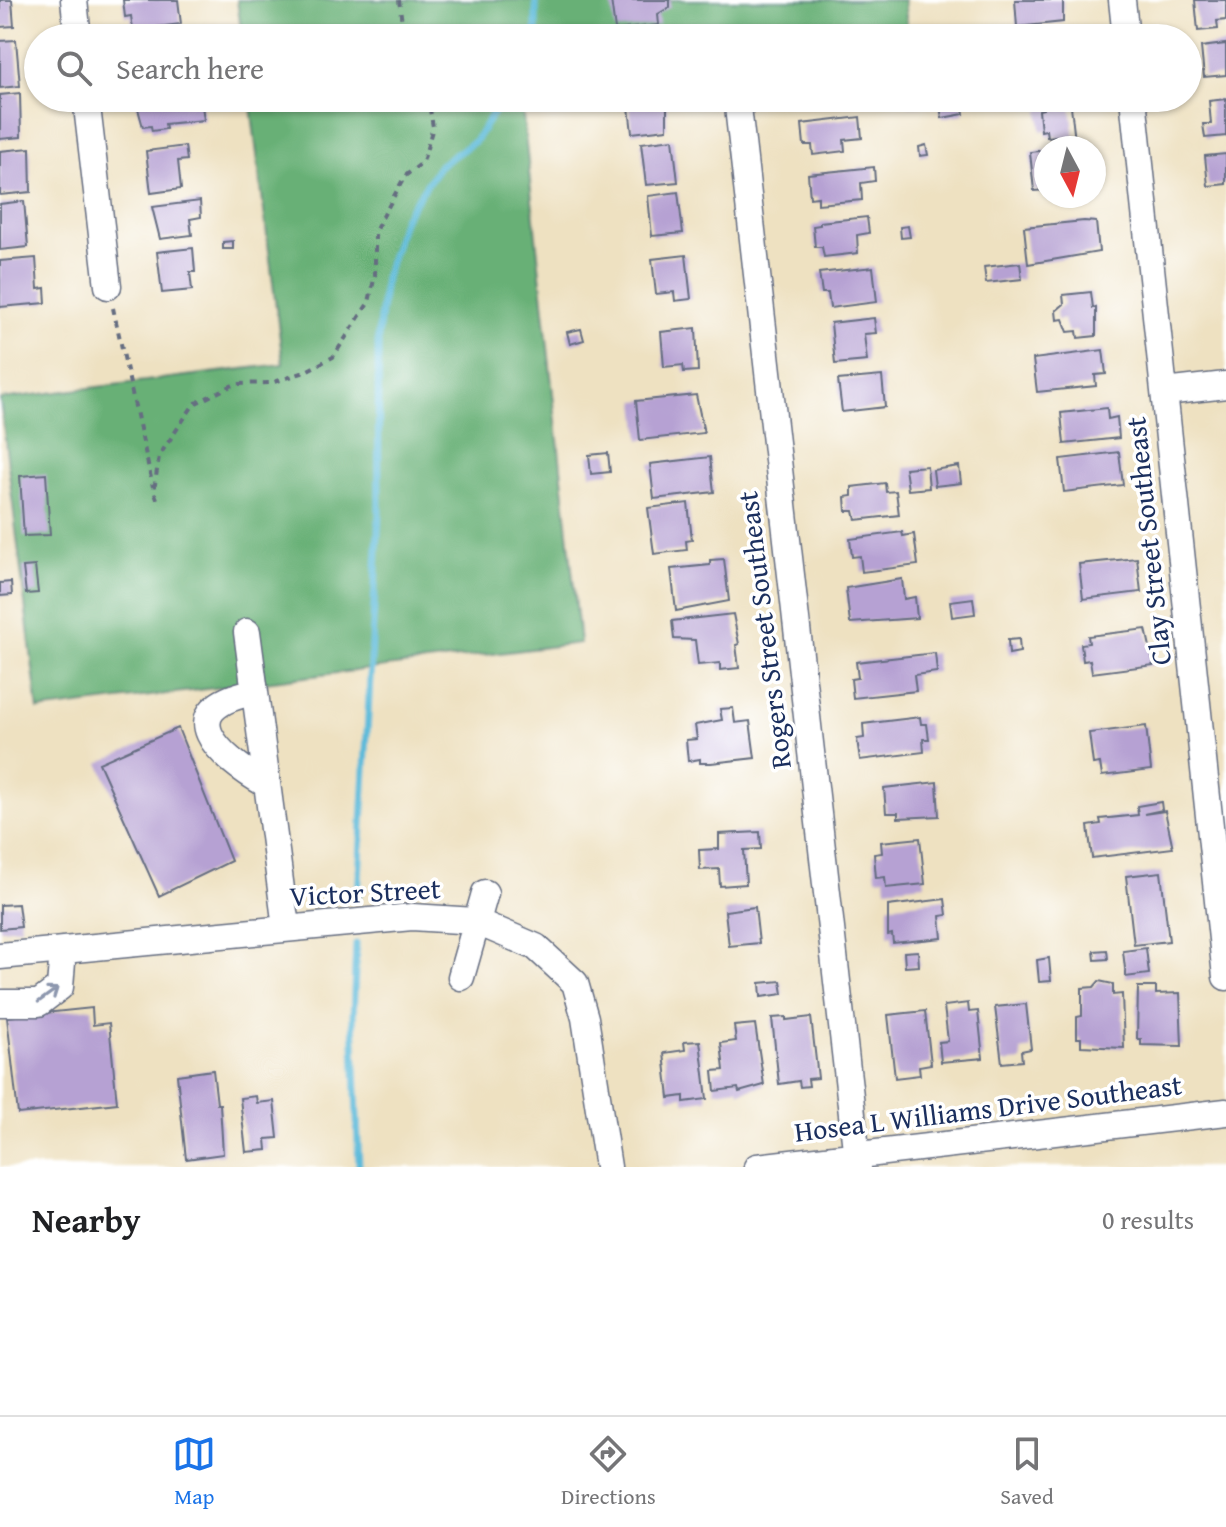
<!DOCTYPE html>
<html lang="en">
<head>
<meta charset="utf-8">
<style>
  body { margin:0; font-family:"Gentium Book Plus",serif; background:#f2f2f2; color:#202124 }
  .compass { position:absolute; left:1034px; top:136px; width:72px; height:72px; border-radius:50%; background:#fff; box-shadow:0 2px 6px #0004; rotate:173deg }
  .list { margin:0; padding:0; list-style:none }
  h2 { display:flex; justify-content:space-between; align-items:center; height:104px; margin:0; padding:0 32px; font-size:34px }
  h2 small { font-size:26px; font-weight:400; color:#757577 }
  .icon { flex:none; width:44px; height:44px; fill:none; stroke:currentColor; stroke-width:2; stroke-linecap:round; stroke-linejoin:round }
  .map { position:relative; flex:none; width:1226px; height:1167px; overflow:hidden }
  .search { position:absolute; background:#fff; box-shadow:0 2px 6px #0004; left:24px; right:24px; top:24px; height:88px; display:flex; align-items:center; gap:20px; box-sizing:border-box; padding:0 28px; border-radius:44px; color:#757577; font-size:30px }
  .sheet { height:248px; background:#fff }
  nav { display:flex; justify-content:space-around; align-items:center; box-sizing:border-box; height:112px; border-top:2px solid #e0e0e0; background:#fff; font-size:22px; color:#757577 }
  nav a { display:grid; justify-items:center; gap:4px }
  nav .on { color:#1a73e8 }
  .map>svg:first-child { display:block }
  .forest { fill:#68b076; stroke:#42706a; stroke-width:2 }
  .lines { fill:none; stroke-linecap:round; stroke-linejoin:round }
  .stream { stroke:#5ab9d9; stroke-width:7 }
  .building { fill:#b6a1d3 }
  .minor-casing { stroke:#656d81; stroke-width:29 }
  .path { stroke:#656d81; stroke-width:4; stroke-dasharray:6 6; stroke-linecap:butt }
  .minor { stroke:#fff; stroke-width:26 }
  .oneway { stroke:#8d97ae }
  .labels { text-anchor:middle; stroke-width:7; stroke-linejoin:round; paint-order:stroke }
  .street-label { font-size:28px; fill:#1b2f5e; stroke:#fff }
</style>
</head>
<body>
<div class="map">
<svg width="1226" height="1167" viewBox="0 0 1226 1167">
  <rect width="100%" height="100%" fill="#fff"/>
  <filter id="ink" filterUnits="userSpaceOnUse"><feTurbulence type="fractalNoise" baseFrequency=".0125" numOctaves="2"/><feDisplacementMap in="SourceGraphic" scale="16" xChannelSelector="R" yChannelSelector="G"/><feConvolveMatrix kernelMatrix="1 2 1 2 8 2 1 2 1" color-interpolation-filters="sRGB"/></filter>
  <filter id="wash" filterUnits="userSpaceOnUse"><feTurbulence type="fractalNoise" baseFrequency=".006" numOctaves="4" result="noise"/><feDisplacementMap in="SourceGraphic" scale="32" xChannelSelector="R" yChannelSelector="G"/><feGaussianBlur stdDeviation="1.8" result="paint"/><feColorMatrix in="noise" values="0 0 0 0 0 0 0 0 0 0 0 0 0 0 0 0 0 1.4 0 .05"/><feComposite in="paint" operator="in"/></filter>
  <g filter="url(#wash)">
    <rect width="100%" height="100%" fill="#eee1c1"/>
    <path class="forest" d="M237,0H904L908,34L871,38H242Z
      M250,98H521L580,643L38,710L0,399L283,364Z"/>
    <g class="lines">
      <path class="stream" d="M536,38V0
        M358,897L379,514L378,336L385,278L404,218L440,165L475,141L503,98
        M356,944L353,1017L359,1167"/>
    </g>
    <g id="blocks">
      <path class="building" d="M0,0H12L14,26L0,27Z
        M123,0H178L181,24L133,30L131,16L125,17Z
        M611,0H670V7L658,14L659,25L615,30Z
        M1015,0H1063V22L1017,27Z
        M1195,0H1226V20L1217,21L1218,29L1198,31Z
        M16,40L20,86L0,88V41Z
        M1226,44V75L1204,77L1201,47Z
        M20,93L21,137L0,139V95Z
        M135,98H201L204,120L165,124L166,129L152,131L151,126L143,127Z
        M628,98H667V129L632,133Z
        M799,98H815V104L799,105Z
        M908,98H934L935,105L909,106Z
        M1070,98L1075,141L1058,143L1057,136L1047,137L1046,130L1041,131L1039,110L1043,109V101Z
        M1226,99V136L1205,138L1203,124H1211L1209,101Z
        M962,102L964,114L942,118L940,105Z
        M860,117L862,138L844,140L845,151L813,155L812,145H804L802,124Z
        M673,139L678,182L646,185L641,143Z
        M926,145L928,155L920,156L919,147Z
        M185,146L187,160L178,161L181,189L151,193L146,151Z
        M30,148L31,192L0,195V151Z
        M1046,150V190L1034,191L1030,152Z
        M1226,154V184L1208,186L1205,156Z
        M874,167L875,181L861,183L862,200L818,204V197L810,198L808,174Z
        M678,192L683,233L652,236L648,196Z
        M24,201L28,247L0,250V204Z
        M200,201L201,217L190,219L192,235L160,239L152,207Z
        M867,217L869,233L857,235L858,253L824,257L822,247H815L813,226L820,225V222Z
        M1084,221L1096,222L1099,252L1028,264L1024,227Z
        M908,226L910,237L901,238L900,227Z
        M233,241V249H223V242Z
        M193,248L195,272H190L192,290L162,293L157,252Z
        M686,255L691,299L675,301L674,292L656,294L652,259Z
        M36,258L38,289L45,288L46,303L0,307V261Z
        M1020,263L1022,279L986,283L984,267Z
        M873,267L877,302L830,308L828,293H822L819,273Z
        M1091,292L1093,308L1096,307V336L1078,338L1077,331L1068,332L1063,319L1057,320L1056,311L1064,304L1063,295Z
        M874,318L876,333L864,334L867,361L835,364L831,323Z
        M696,328L698,371L684,372L683,365L664,367L661,332Z
        M581,329L584,340L570,344L567,332Z
        M1103,350L1106,374L1095,375L1096,386L1037,392L1033,359Z
        M882,376L885,407L842,412L838,380Z
        M696,395L704,433L640,440L636,401Z
        M1107,408L1108,419L1117,417L1119,438L1064,444L1061,413Z
        M1119,452L1123,485L1064,492L1060,459Z
        M608,453L610,472L591,474L589,455Z
        M710,457L714,492L654,499L650,464Z
        M927,466L929,488L908,490L905,468Z
        M959,466L961,483L935,486L933,470Z
        M46,474L50,535L24,536L20,476Z
        M885,483L886,492L896,491L899,515L856,520L854,511H846L845,497L852,496V487Z
        M688,503L692,540L686,541L687,550L654,554L648,508Z
        M902,532L903,536L914,534L918,565L862,572L860,556L852,557L850,539Z
        M1137,558L1141,592L1083,599L1079,564Z
        M724,559L729,601L676,611L671,569L710,565V560Z
        M35,566L38,593L26,594L23,567Z
        M902,579L904,599L915,597L917,618L850,623L846,588Z
        M11,582L12,595L0,596V583Z
        M973,598L975,614L952,617L950,601Z
        M733,614L739,644L736,645L739,668L720,670V663L698,665L695,640L674,639L672,621Z
        M1146,629L1154,665L1092,673L1090,660L1083,661L1081,644L1089,643L1088,636Z
        M1019,639L1020,652L1009,654L1008,640Z
        M935,653L937,672L914,675L916,691L853,698L851,679L858,678L856,662Z
        M733,708L735,723L750,721L755,758L711,763H700V759L688,761L686,740L697,739L695,725L722,720L720,709Z
        M920,717L921,724H927L929,739H923L924,752L860,760L857,739L864,738L863,724Z
        M1146,726L1151,770L1102,776L1100,763L1093,764L1089,733Z
        M178,728L231,861L159,896L99,763Z
        M937,782L939,816L898,818V813H886L884,788Z
        M1161,802L1162,810L1144,814L1165,811L1173,848L1092,858L1088,826L1101,824L1100,819L1138,815L1137,806Z
        M760,832L761,849L744,850L746,884L720,886L719,869L700,870L699,850L719,849V834Z
        M920,838L925,884L886,888L885,877L876,878L874,854L882,853L881,842Z
        M1161,872L1169,941L1134,945L1126,876Z
        M945,899L947,915L940,916L942,938L893,943L892,934L888,935V906Z
        M18,904L21,927L0,929V905Z
        M755,907L759,943L729,946L725,911Z
        M1146,948L1149,974L1126,977L1123,951Z
        M1107,950L1108,959L1095,960L1094,951Z
        M918,951L919,966L905,967L904,952Z
        M1049,958L1051,981L1039,982L1037,960Z
        M781,981L783,994L761,997L760,983Z
        M1099,981L1113,984V995L1122,994L1124,1048L1081,1046V1038H1077V1017L1082,1016V988L1094,987Z
        M1138,987H1156V994L1180,993L1182,1046L1141,1045V1039H1137Z
        M968,1003L969,1012L978,1011L983,1058L941,1062L939,1042L948,1041L944,1006Z
        M1026,1004L1031,1049L1021,1051L1022,1061L1002,1063L995,1007Z
        M92,1008L93,1025L109,1023L117,1103L18,1114L7,1017Z
        M925,1011L931,1064L919,1066L920,1075L895,1078L888,1015Z
        M786,1017V1020L811,1017L818,1078L808,1079L809,1086L800,1087L799,1081L779,1084L772,1018Z
        M755,1024L764,1085L739,1092L738,1088L715,1091L713,1071L724,1070L721,1043L736,1041L734,1026Z
        M700,1041L707,1099L684,1102V1096L669,1098L664,1053L685,1050L684,1042Z
        M213,1070L217,1104H220L223,1154L186,1159L177,1075Z
        M256,1096L257,1103L274,1101L278,1138L266,1139L267,1150L246,1152L240,1098Z"/>
    </g>
  </g>
  <g filter="url(#ink)">
    <use href="#blocks" fill-opacity="0" stroke="#656d81" stroke-width="2"/>
    <g class="lines">
      <g class="minor-casing">
        <path id="minor" d="M74,0L78,38
          M1122,0L1126,38
          M86,98L108,286
          M737,98L858,1167
          M1133,98L1226,977
          M1165,392L1226,385
          M247,632L286,927
          M254,692C168,709 218,757 266,784
          M0,956L412,917L475,921L536,947L575,983L585,1018L608,1167
          M461,977L485,893
          M0,1003H39L60,987L63,950
          M757,1167L1226,1112"/>
      </g>
      <path class="path" d="M399,0L404,38
        M113,308L153,487
        M157,499L154,491L159,456L194,404L235,384L271,383L302,373L333,357L369,302L375,275V231L405,176L423,162L433,127L428,98"/>
      <use href="#minor" class="minor"/>
    </g>
    <defs><path id="oneway-shaft" d="M-6 0H5M1.5-3L5.5 0L1.5 3" fill="none" stroke-width="1.6" stroke-linecap="round" stroke-linejoin="round" transform="scale(2)"/></defs>
    <use class="oneway" href="#oneway-shaft" transform="translate(48 995) rotate(-36)"/>
  </g>
  <g class="labels">
    <g class="street-label">
      <text transform="translate(1148 541) rotate(-96)" y="10">Clay Street Southeast</text>
      <text transform="translate(764 630) rotate(-97)" y="10">Rogers Street Southeast</text>
      <text transform="translate(365 892) rotate(-3)" y="10">Victor Street</text>
      <text transform="translate(988 1108) rotate(-7)" y="10">Hosea L Williams Drive Southeast</text>
    </g>
  </g>
</svg>
<svg class="compass" viewBox="-18 -18 36 36"><path d="M0-13l5 13h-10z" fill="#e53935"/><path d="M0 13l5-13h-10z" fill="#757577"/></svg>
<div class="search"><svg class="icon" aria-label="search" viewBox="0 0 24 24"><circle cx="10" cy="10" r="6"/><path d="M15 15l6 6"/></svg>Search here</div>
</div>
<section class="sheet">
<h2>Nearby<small>0 results</small></h2>
<ul class="list">
</ul>
</section>
<nav>
<a class="on"><svg class="icon" aria-label="map" viewBox="0 0 24 24"><path d="M3 6l6-2 6 2 6-2v14l-6 2-6-2-6 2zM9 4v14M15 6v14"/></svg>Map</a>
<a><svg class="icon" aria-label="directions" viewBox="0 0 24 24"><path d="M12 3l9 9-9 9-9-9zM9 14v-3h6M13 9l2 2-2 2"/></svg>Directions</a>
<a><svg class="icon" aria-label="saved" viewBox="0 0 24 24"><path d="M7 4h10v16l-5-4-5 4z"/></svg>Saved</a>
</nav>
</body>
</html>
